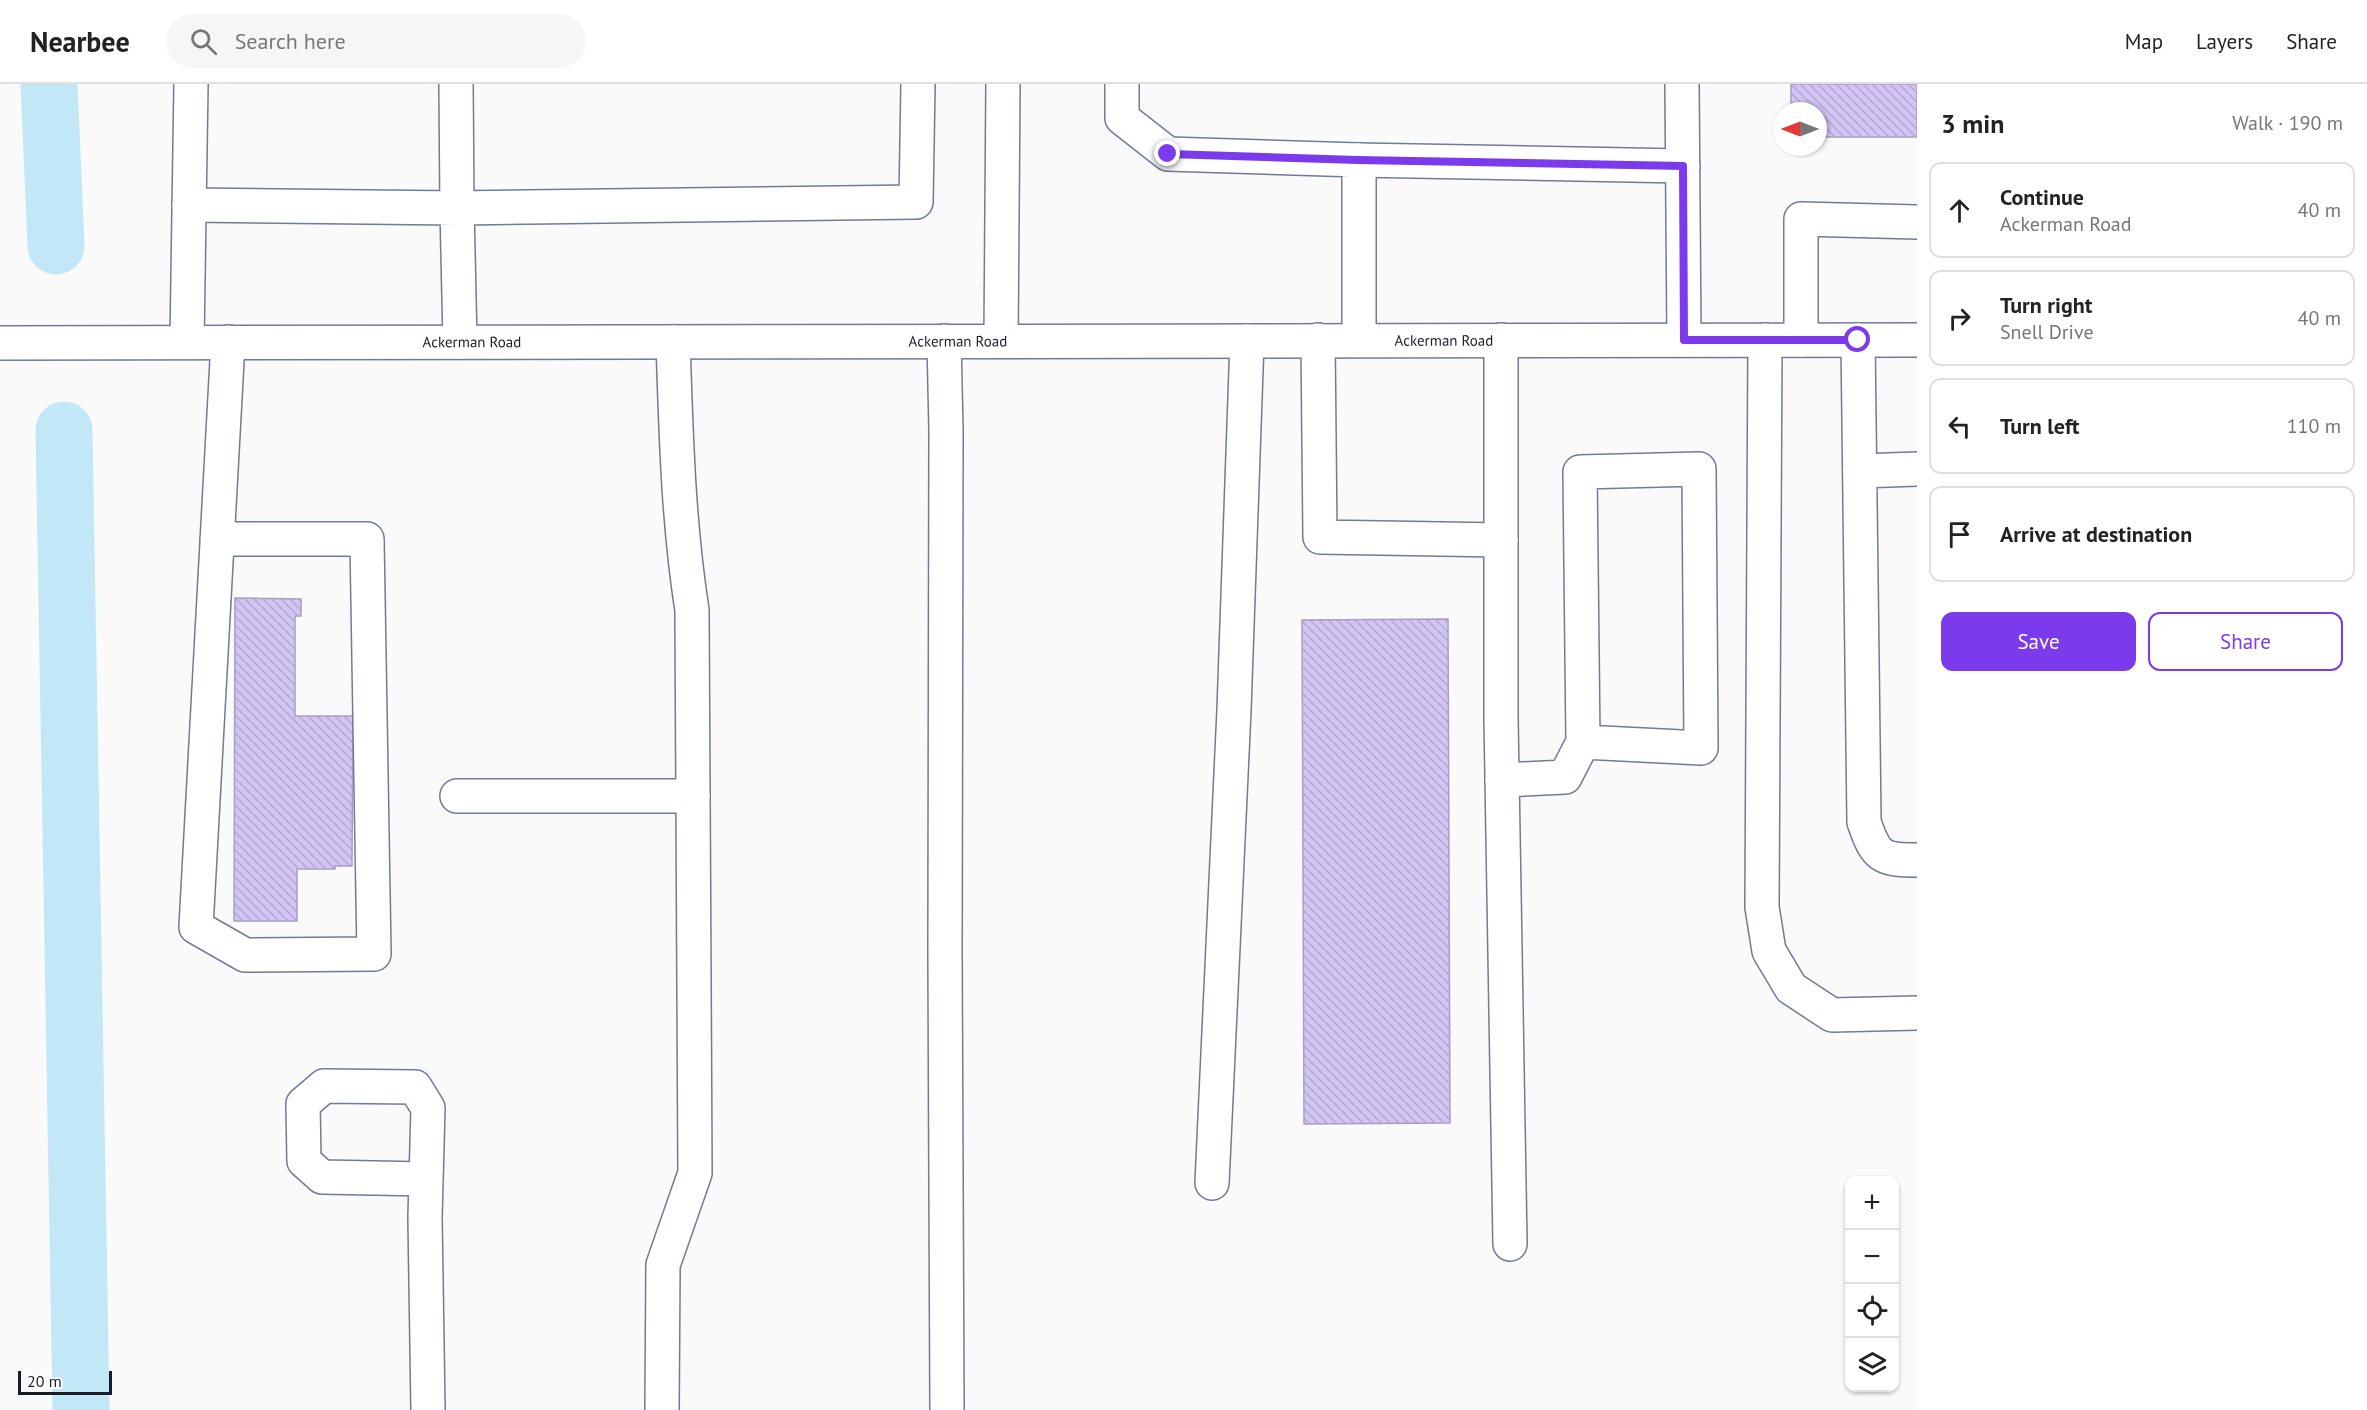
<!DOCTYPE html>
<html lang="en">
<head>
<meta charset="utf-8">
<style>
  body { margin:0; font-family:"PT Sans",sans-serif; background:#f6f6f6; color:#222 }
  .controls { position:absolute; right:18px; bottom:18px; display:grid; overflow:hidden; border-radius:12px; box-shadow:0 2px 4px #0004 }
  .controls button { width:54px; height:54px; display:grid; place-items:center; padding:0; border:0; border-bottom:2px solid #e0e0e0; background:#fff; color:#222; font:30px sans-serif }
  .compass { position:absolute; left:1773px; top:18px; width:54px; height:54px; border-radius:50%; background:#fff; box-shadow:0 2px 4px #0004; rotate:270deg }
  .scale { position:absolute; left:18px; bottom:15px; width:94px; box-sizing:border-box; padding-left:6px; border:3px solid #1a1d29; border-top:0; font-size:16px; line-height:21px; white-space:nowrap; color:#1a1d29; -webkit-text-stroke:4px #fff; paint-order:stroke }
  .stop { position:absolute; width:18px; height:18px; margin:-14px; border:4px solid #7c3aed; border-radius:50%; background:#fff }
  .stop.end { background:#7c3aed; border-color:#fff; box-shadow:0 2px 6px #0008 }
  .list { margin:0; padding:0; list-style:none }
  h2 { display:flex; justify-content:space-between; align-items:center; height:78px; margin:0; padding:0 24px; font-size:26px }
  h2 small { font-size:20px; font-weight:400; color:#767676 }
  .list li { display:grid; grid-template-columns:39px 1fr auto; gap:18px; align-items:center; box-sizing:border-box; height:96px; margin:0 12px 12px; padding:0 12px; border:2px solid #e0e0e0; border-radius:12px }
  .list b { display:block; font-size:22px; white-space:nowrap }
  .list p { margin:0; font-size:20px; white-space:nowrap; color:#767676 }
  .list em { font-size:20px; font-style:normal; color:#767676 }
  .actions { display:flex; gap:12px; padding:18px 24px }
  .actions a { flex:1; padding:14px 0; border:2px solid #7c3aed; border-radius:12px; text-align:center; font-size:21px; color:#7c3aed }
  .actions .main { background:#7c3aed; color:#fff }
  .icon { flex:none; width:33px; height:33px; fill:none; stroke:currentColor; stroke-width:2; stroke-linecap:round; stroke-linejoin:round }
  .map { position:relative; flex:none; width:1917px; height:1326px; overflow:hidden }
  header { display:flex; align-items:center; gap:36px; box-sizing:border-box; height:84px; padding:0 30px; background:#fff; border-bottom:2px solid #e0e0e0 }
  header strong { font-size:28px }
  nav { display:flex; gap:33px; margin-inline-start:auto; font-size:21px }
  .search { width:420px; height:54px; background:#f6f6f6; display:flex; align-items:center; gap:15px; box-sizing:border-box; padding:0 21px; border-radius:33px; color:#767676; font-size:22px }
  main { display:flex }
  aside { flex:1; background:#fff }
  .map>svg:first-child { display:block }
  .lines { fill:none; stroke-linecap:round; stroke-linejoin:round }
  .river { stroke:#c2e8f8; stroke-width:57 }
  .building { fill:url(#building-back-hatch); stroke:#a89fc0; stroke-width:1.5 }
  .minor-casing { stroke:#727a98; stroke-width:36 }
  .minor { stroke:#fff; stroke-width:33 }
  .route { stroke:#7c3aed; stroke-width:8 }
  .labels { text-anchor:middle; stroke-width:4.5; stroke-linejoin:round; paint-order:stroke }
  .street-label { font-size:15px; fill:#1a1d29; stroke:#fff }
</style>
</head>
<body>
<header>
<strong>Nearbee</strong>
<div class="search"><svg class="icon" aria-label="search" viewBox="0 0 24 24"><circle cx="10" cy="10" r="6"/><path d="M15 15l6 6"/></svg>Search here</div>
<nav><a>Map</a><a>Layers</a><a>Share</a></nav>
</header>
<main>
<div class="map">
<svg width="1917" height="1326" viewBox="0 0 1917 1326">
  <defs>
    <pattern id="building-back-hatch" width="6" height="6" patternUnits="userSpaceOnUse" patternTransform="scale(1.5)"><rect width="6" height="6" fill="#d2c4f4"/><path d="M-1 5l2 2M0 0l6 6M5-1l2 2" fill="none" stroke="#b4a8d1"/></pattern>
  </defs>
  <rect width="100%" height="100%" fill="#fafafa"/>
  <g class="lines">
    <path class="river" d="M49,0L56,162
      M64,346L81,1326"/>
  </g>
  <path class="building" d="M1791,0H1917V53H1818V27H1791Z
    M235,514L301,515V532H295V632H353L352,782H335V785H297V837H234Z
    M1448,535L1450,1039L1304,1040L1302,536Z"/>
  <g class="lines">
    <g class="minor-casing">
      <g id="minor">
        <path d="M456,0L457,124L916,118L918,0"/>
        <path d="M1122,0V34L1168,70L1359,76V256"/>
        <path d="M1682,0L1684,256"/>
        <path d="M1357,76L1683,82"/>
        <path d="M189,121L457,124L460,258"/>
        <path d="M1318,256L1320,453L1501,456"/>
        <path d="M1501,256V634L1510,1160"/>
        <path d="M1765,256L1762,823L1769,867L1791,904L1832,931L1917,929"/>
        <path d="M1801,256V135L1917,138"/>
        <path d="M1858,256L1864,738C1876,773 1881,776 1917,776"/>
        <path d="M944,257L946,346L945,869L947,1326"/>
        <path d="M1001,257L1003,0"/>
        <path d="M187,258L191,0"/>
        <path id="s1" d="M0,259L1917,256"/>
        <path d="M1860,387L1917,385"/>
        <path d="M217,455H367L374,870L245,871L196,843L228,258"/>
        <path d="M1502,696L1565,693L1583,658L1580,388L1699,385L1701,664L1583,658"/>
        <path d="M457,712H693"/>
        <path d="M426,1095L322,1093L304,1077L303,1020L324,1002L415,1003L428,1024L425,1133L428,1326"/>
        <path d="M1212,1099L1234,626L1247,257"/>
        <path d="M662,1326L663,1181L695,1089L692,526C678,437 676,348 673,258"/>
      </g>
    </g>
    <use href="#minor" class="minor"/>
  </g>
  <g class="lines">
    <path class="route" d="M1168,70L1357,76L1683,82L1684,256H1858"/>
  </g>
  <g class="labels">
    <g class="street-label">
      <text dy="5" stroke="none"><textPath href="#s1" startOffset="1444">Ackerman Road</textPath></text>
      <text dy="5" stroke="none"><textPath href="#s1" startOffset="958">Ackerman Road</textPath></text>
      <text dy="5" stroke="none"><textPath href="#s1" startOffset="472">Ackerman Road</textPath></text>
    </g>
  </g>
</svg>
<div class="controls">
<button>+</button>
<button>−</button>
<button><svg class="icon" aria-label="locate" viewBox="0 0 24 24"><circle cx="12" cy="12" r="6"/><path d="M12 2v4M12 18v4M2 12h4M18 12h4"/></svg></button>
<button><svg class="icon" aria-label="layers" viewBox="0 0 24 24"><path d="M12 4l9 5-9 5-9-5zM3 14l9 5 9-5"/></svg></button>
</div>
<svg class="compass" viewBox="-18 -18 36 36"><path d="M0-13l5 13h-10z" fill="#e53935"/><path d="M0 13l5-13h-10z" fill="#767676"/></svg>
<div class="scale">20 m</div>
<div class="stop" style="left:1858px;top:256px"></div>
<div class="stop end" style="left:1168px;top:70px"></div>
</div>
<aside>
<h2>3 min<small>Walk · 190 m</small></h2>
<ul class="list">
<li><svg class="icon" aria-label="ahead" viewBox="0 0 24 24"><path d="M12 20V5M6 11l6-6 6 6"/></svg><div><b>Continue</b><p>Ackerman Road</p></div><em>40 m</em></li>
<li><svg class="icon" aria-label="right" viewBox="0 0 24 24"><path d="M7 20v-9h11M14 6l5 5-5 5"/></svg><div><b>Turn right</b><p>Snell Drive</p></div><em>40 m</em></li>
<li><svg class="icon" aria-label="left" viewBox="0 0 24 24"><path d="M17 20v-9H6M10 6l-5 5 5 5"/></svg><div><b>Turn left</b></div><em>110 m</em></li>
<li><svg class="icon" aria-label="arrive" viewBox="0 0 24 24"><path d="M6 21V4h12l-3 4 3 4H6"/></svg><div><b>Arrive at destination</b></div></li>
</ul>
<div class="actions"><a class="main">Save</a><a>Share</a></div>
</aside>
</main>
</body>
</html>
